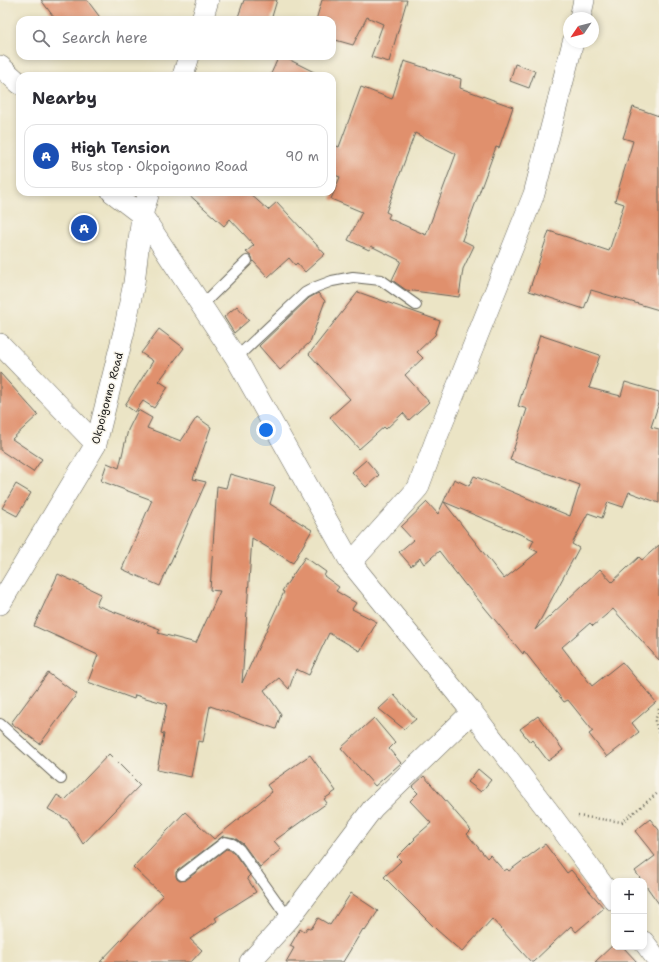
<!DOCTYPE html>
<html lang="en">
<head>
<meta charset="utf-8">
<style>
  body { margin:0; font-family:"Shantell Sans",sans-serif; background:#f7f7f7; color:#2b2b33 }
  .controls { position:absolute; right:12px; bottom:12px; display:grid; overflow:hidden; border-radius:8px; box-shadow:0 2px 6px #0003 }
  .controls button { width:36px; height:36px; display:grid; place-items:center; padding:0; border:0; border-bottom:1px solid #e1e1e2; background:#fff; color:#2b2b33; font:20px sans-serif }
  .compass { position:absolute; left:563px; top:12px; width:36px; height:36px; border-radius:50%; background:#fff; box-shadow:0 2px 6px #0003; rotate:235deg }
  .you { position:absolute; left:266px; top:430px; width:14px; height:14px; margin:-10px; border:3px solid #fff; border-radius:50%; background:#1a73e8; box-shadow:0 0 0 6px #1a73e833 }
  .badge { display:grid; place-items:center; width:26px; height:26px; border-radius:50%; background:#db2777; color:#fff; font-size:13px; font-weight:700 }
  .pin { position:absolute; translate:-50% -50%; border:2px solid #fff; box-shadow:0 1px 4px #0006 }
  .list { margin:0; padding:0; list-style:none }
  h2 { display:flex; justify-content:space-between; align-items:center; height:52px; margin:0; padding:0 16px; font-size:17px }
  h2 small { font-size:13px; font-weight:400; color:#7c7c81 }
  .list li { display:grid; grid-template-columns:26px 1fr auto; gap:12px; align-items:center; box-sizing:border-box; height:64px; margin:0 8px 8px; padding:0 8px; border:1px solid #e1e1e2; border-radius:12px }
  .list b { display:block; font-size:15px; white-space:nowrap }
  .list p { margin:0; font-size:13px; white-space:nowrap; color:#7c7c81 }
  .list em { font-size:13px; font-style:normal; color:#7c7c81 }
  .icon { flex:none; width:22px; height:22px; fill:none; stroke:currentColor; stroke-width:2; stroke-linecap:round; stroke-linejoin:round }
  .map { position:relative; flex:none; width:659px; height:962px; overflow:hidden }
  .search { position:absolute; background:#fff; box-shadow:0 2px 6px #0003; left:16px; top:16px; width:320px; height:44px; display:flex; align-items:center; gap:10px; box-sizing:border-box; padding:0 14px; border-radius:12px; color:#7c7c81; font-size:15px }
  .panel { position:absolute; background:#fff; box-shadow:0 2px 6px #0003; left:16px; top:72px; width:320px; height:124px; border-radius:12px }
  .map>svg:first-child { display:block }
  .building { fill:#e0906d; fill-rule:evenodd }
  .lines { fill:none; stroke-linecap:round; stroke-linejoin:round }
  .lane-casing { stroke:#646257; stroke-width:12 }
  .street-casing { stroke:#646257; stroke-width:22 }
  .path { stroke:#646257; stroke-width:2.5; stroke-dasharray:1 3; stroke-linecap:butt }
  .lane { stroke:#fff; stroke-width:10 }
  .street { stroke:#fff; stroke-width:21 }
  .labels { text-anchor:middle; stroke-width:3; stroke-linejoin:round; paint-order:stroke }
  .street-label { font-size:11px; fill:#1c1c1c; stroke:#f7f3e8 }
</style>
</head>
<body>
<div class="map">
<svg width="659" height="962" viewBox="0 0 659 962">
  <rect width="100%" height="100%" fill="#f7f3e8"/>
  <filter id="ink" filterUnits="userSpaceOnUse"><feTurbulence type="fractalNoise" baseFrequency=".025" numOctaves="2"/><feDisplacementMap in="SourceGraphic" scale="8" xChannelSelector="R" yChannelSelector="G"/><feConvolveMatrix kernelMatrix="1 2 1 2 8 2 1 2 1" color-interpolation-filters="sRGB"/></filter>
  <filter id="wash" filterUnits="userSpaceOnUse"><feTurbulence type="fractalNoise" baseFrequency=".012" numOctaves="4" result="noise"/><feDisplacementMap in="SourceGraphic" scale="16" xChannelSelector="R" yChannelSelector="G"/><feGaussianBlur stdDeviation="0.9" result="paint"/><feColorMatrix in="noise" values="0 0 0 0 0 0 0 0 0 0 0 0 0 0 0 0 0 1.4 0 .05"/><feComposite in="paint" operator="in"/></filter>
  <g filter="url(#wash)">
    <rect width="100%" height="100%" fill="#ebe4c5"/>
    <g id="blocks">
      <path class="building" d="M41,0H87L102,20H56Z
        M244,0H277L271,20H247L238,17Z
        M322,0H407L389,62L371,57L383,24L367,17L353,45L332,39V20H316Z
        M279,56H282L322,76H270Z
        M404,61L461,79L460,88L513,107L499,148L496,147L462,240L474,246L463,269L459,297L406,290L392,280L401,261L371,246L369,250L348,240L362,212L331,199L340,177L332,174V144L339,147L361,87L392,99ZM415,133L456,154L426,235L388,218L390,214L386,212Z
        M515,64L535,71L529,88L510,81Z
        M633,107L659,116V310L591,290L584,309L529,291L549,231L609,251L624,204L615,201L633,141L623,138Z
        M186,192H248L268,210L277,202L325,254L305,272L297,263L295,265L289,258L268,277L253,261L252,257L246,252L254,245L230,219L224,226Z
        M358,292L440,321L435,335L417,352L423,358L405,375L429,402L409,420L403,413L386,429L384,427L359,449L330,417L350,399L309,354Z
        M318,293L325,301L310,342L280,370L259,346L309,298Z
        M237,306L249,320L234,333L224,317Z
        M159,329L184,348L159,381L168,387L154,408L143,401L135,412L125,405L153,361L141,353Z
        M540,335L600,355L589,388L621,396L625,382L659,392V403L651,427L659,429V503L629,492L623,507L608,502L602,518L588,513L572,544L579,548L535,630L600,569L612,582L639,557L642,560L659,545V660L613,609L593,626L590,623L562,647L592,686L622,662L656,702L632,723L639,732L607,757L589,734L593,731L568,700L564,702L524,651L523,654L466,585V586L439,551L424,564L420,558L411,566L399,552L413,540L401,527L427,502L438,514L454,479L469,486L474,476L570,516L580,485L510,460L527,409L518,406ZM444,502L534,540L530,548L538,552L504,579Z
        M0,373L38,415L12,439L42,459L33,472L0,450Z
        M138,410L152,418L147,428L181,441L197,417L211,427L193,479L206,482L160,586L122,569L152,500L101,481L107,463L119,468L128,430Z
        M366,460L379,475L366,487L352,472Z
        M230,474L275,487L270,504L312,530L293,563L252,538L242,683L284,592L282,591L305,557L326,572L324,576L339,587L336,591L356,603L352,609L377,622L360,651L329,633L309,675L296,669L289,689L279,678L264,690L281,714L276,729L210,706L203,742L198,741L191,777L157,770L164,734L161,733L167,704L135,695L134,699L88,682L98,655L34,626L58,574L101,594L96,605L160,629L158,633L196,643L220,591L210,590L217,486L226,488Z
        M16,484L31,493L17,516L2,508Z
        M48,673L77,694L40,744L11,723Z
        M394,695L416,719L404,729L379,709Z
        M538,716L563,750L548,761L532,740L530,742L520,729Z
        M374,718L395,743L389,749L401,763L375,786L341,748Z
        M109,754L140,785L83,844L69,821L48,809L57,795L65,800Z
        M310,755L336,791L324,799L327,803L274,841L281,849L260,867L243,844L235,838L223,836L178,870L176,872V876L177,879L180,881L186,880L226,849L230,850L234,853L250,875L247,878L256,892L215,918L217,921L190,939L202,950L191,962H100L163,896L133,867L185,812L214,839L272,792L267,785Z
        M478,769L491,780L481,792L468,782Z
        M424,776L471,830L467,834L487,858L490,855L504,871L507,869L509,871L545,844L567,873L571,870L604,908L576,932L571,926L533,962H531L492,919L462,952L437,930L384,877L401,861L397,857L415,839L414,838L431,823L410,801L418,793L412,787Z
        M650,819L659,830V904L644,883V881H642L635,871L655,856L635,831Z
        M351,893L378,911L365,931L363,929L343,962H286L294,948L290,946L300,929L304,932L308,927L311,929L318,918L330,925Z
        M614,944V947H623L637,962H595Z"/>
    </g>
  </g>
  <g filter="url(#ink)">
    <use href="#blocks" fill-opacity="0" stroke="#646257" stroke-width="1"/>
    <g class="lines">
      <g class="lane-casing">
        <path id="lane" d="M201,306L247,261
          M236,358L305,293L316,287L332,281L353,277L381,280L416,305
          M0,724L61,779
          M182,875L225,842L233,844L239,849L289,919"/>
      </g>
      <g class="street-casing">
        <path id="street" d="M580,18L584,0
          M202,20L208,0
          M0,66L20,84
          M183,76L189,56
          M112,192L142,215L236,358L351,563L472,712L549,812L614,900
          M0,344L96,444
          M351,563L418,488L435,442L534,194L573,42
          M0,604L96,444L124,331L134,283L142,215L149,192
          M644,942L659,962
          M250,962L289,919L373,808L472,712"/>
      </g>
      <path class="path" d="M659,709L655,721L659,735
        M578,816L622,822L659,792"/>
      <use href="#lane" class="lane"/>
      <use href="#street" class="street"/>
    </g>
  </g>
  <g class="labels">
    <g class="street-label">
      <text transform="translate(107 398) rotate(-75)" y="4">Okpoigonno Road</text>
    </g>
  </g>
</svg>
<div class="controls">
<button>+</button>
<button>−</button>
</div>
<svg class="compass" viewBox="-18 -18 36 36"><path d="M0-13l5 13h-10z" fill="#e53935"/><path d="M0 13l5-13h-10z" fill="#7c7c81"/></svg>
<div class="you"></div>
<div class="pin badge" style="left:84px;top:228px;background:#1a4fb4">A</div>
<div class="search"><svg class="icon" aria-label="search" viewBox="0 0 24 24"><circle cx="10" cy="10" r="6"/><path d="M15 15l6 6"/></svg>Search here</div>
<section class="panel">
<h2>Nearby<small></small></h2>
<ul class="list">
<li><span class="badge" style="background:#1a4fb4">A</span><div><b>High Tension</b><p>Bus stop · Okpoigonno Road</p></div><em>90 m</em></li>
</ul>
</section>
</div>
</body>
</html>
